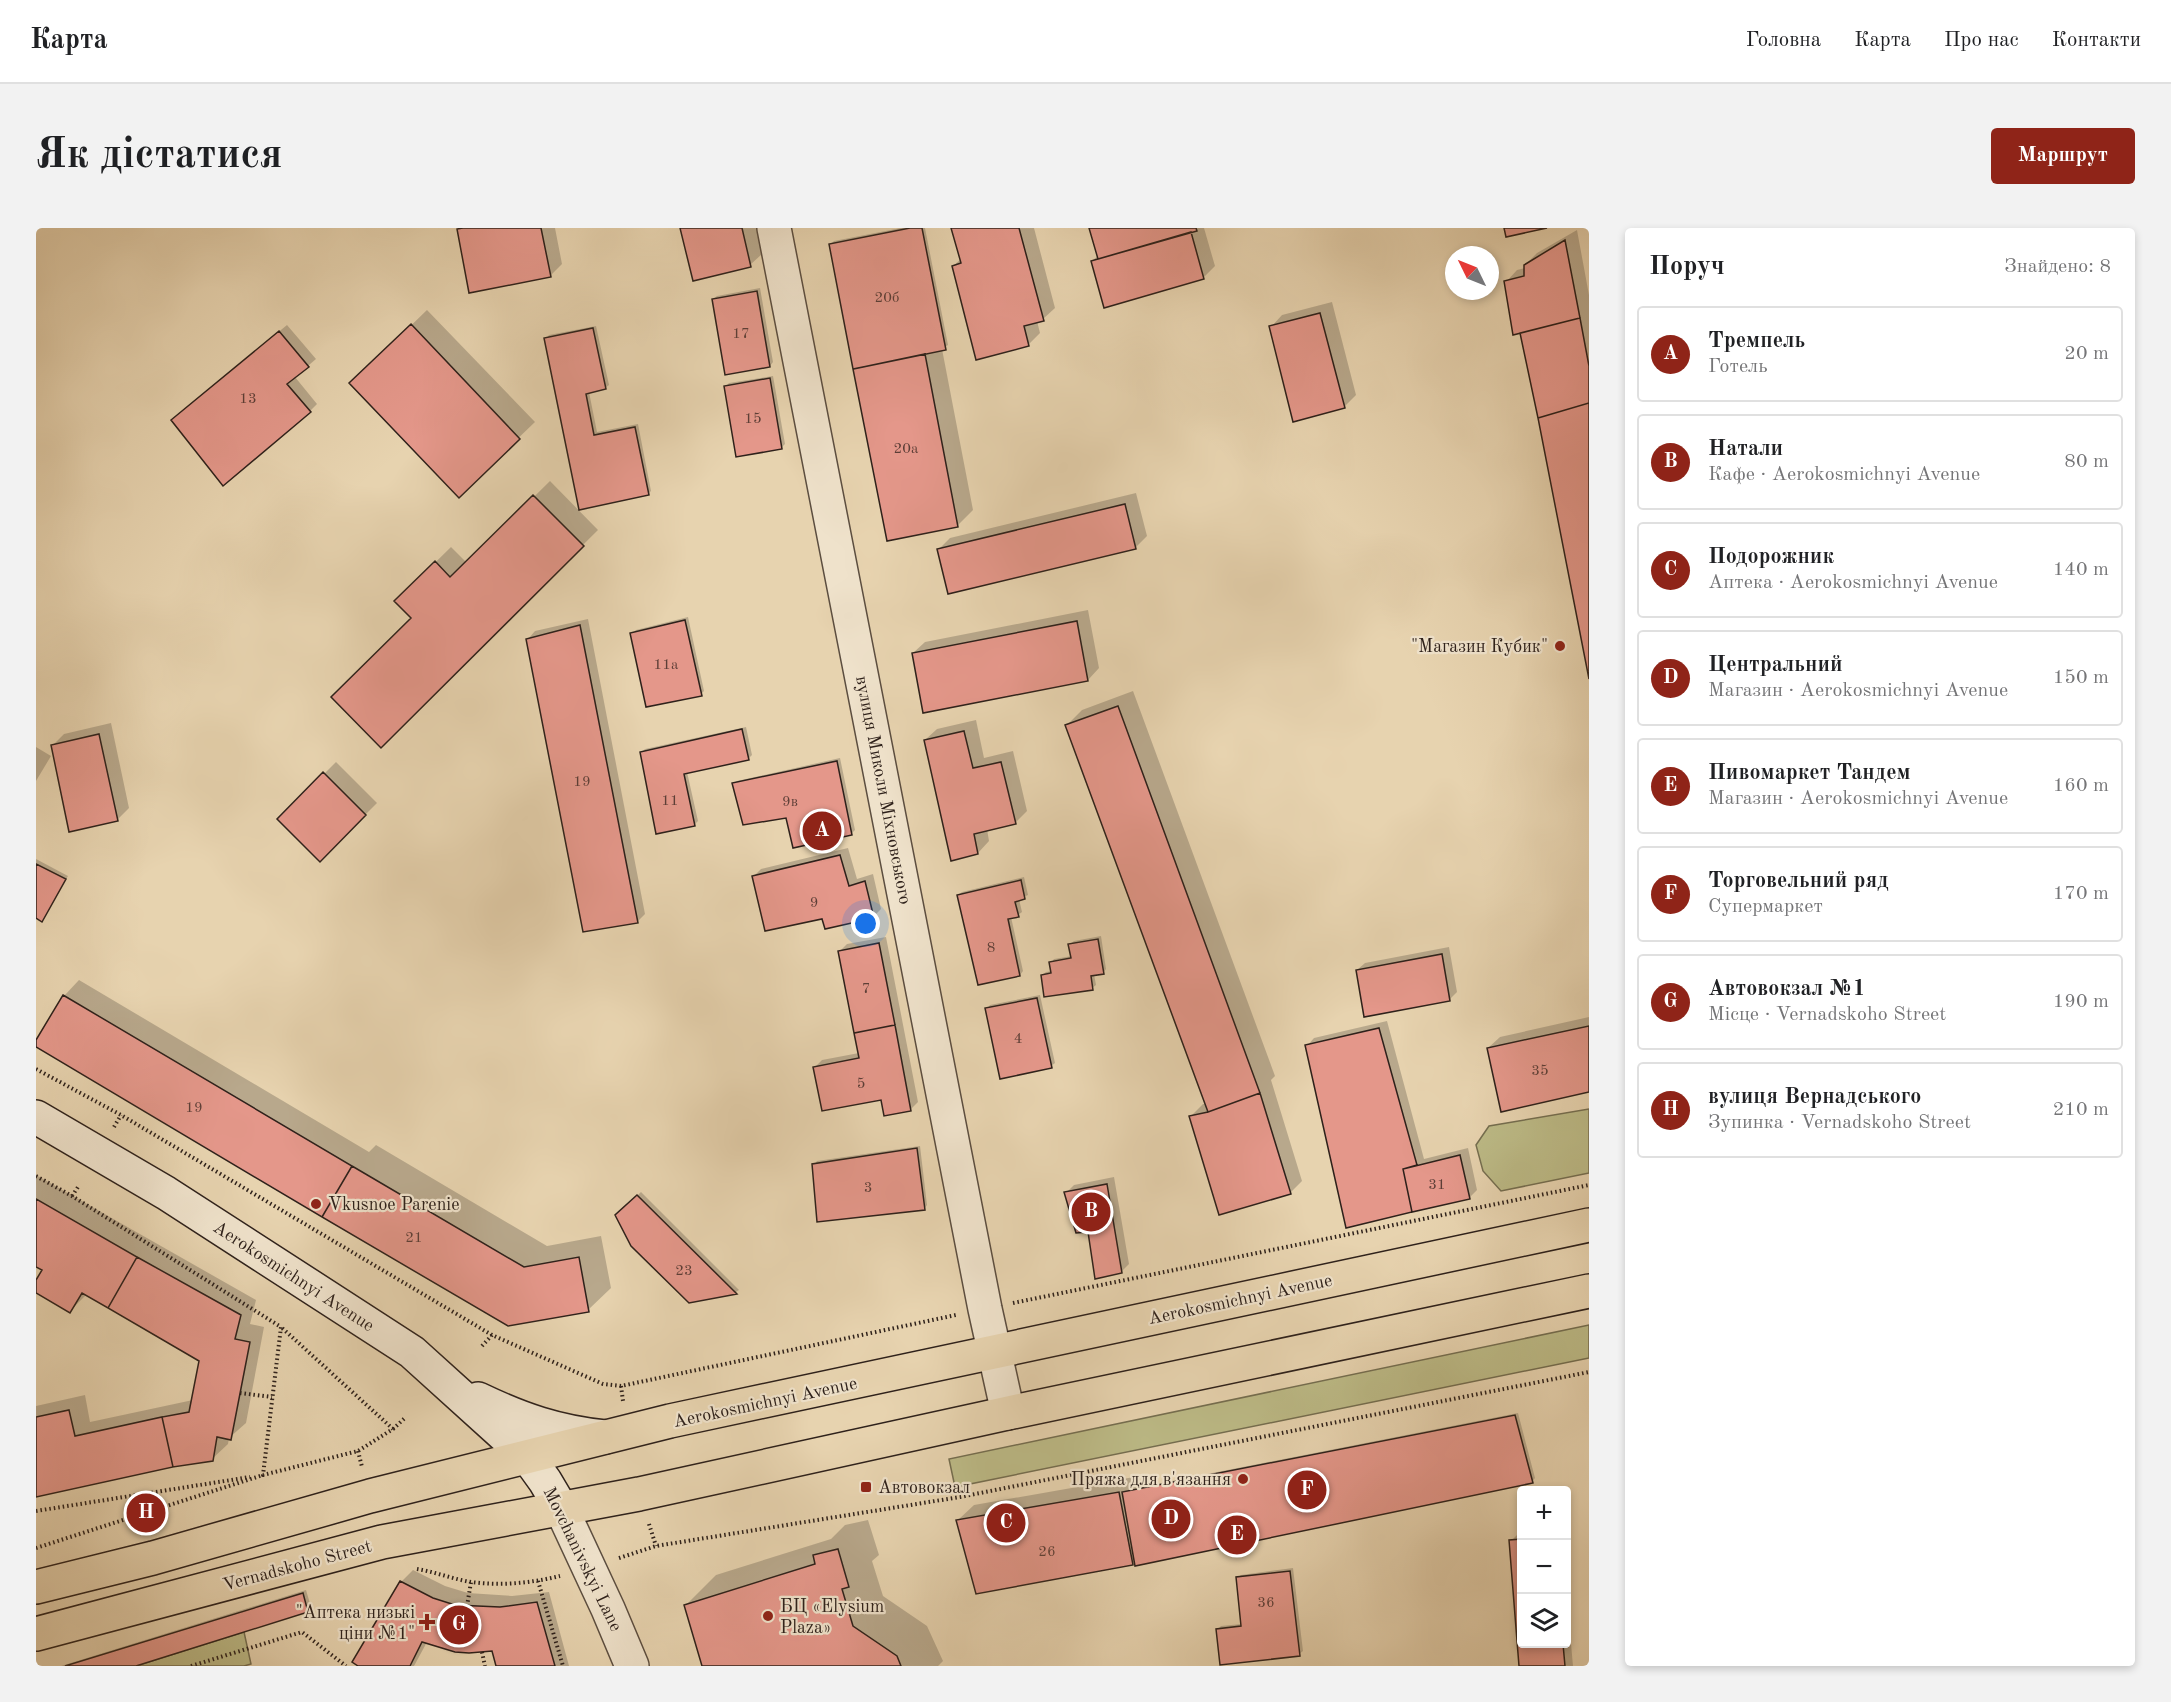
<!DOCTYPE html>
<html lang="uk">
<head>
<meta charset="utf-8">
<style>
  body { margin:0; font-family:"Old Standard TT",serif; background:#f2f2f2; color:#202124 }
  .controls { position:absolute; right:18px; bottom:18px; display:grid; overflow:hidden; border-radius:6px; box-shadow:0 3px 9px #0003 }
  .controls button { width:54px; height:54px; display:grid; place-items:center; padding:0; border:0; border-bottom:2px solid #e0e0e0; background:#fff; color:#202124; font:30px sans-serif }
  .compass { position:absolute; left:1409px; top:18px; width:54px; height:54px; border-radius:50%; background:#fff; box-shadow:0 3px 9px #0003; rotate:313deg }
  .you { position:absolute; left:830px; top:696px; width:21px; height:21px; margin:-15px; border:4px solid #fff; border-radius:50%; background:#1a73e8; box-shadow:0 0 0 9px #1a73e833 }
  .badge { display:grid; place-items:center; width:39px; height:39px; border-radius:50%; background:#8f2418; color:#fff; font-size:20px; font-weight:700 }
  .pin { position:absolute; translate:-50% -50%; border:3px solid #fff; box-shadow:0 2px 6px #0006 }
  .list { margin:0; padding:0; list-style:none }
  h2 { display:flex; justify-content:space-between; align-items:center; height:78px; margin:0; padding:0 24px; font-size:26px }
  h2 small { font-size:20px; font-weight:400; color:#757577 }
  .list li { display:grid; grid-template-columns:39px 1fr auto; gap:18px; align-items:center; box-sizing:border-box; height:96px; margin:0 12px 12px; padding:0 12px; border:2px solid #e0e0e0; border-radius:6px }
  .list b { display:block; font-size:22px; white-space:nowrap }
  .list p { margin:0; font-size:20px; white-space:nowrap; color:#757577 }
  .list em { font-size:20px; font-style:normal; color:#757577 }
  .icon { flex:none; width:33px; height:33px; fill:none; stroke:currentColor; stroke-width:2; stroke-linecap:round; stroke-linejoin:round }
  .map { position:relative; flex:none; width:1553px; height:1438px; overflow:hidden; border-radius:6px }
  header { display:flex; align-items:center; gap:36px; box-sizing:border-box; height:84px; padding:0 30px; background:#fff; border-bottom:2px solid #e0e0e0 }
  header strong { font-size:28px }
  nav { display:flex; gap:33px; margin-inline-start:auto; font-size:21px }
  .intro { display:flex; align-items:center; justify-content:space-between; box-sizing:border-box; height:144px; padding:0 36px }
  h1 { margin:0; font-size:42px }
  .button { padding:15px 27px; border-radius:6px; background:#8f2418; color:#fff; font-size:21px; font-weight:700 }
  main { display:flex; gap:36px; padding:0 36px }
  aside { flex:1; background:#fff; border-radius:6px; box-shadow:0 3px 9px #0003 }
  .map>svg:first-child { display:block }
  .green { fill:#bcba86; stroke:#756e50; stroke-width:1.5 }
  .shadow { fill:#0003 }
  .building { fill:#e4978a; stroke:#2e211b; stroke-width:1.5 }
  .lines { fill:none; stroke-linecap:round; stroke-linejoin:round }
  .minor-casing { stroke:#5c4e40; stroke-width:36 }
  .tertiary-casing { stroke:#5c4e40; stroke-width:36 }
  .secondary-casing { stroke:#2e211b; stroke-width:36 }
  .primary-casing { stroke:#2e211b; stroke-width:36 }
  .path { stroke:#2e211b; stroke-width:4; stroke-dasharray:1.5 3; stroke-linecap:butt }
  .minor { stroke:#efe2cb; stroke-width:33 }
  .tertiary { stroke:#efe2cb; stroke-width:33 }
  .secondary { stroke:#efe2cb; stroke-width:33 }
  .primary { stroke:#e7d3af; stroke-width:33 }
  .poi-dot { fill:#8f2418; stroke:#efe2cb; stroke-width:2 }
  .labels { text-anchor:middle; stroke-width:4.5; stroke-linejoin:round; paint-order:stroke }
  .number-label { font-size:15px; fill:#5c3e37 }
  .poi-label { font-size:18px; fill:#2e211b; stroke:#efe2cb; text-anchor:end }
  .street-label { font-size:18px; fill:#2e211b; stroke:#efe2cb }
</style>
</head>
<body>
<header>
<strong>Карта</strong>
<nav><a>Головна</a><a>Карта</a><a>Про нас</a><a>Контакти</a></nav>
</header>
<div class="intro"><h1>Як дістатися</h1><a class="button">Маршрут</a></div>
<main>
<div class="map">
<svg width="1553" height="1438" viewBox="0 0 1553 1438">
  <rect width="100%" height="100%" fill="#e7d3af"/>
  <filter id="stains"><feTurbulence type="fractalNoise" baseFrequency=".00333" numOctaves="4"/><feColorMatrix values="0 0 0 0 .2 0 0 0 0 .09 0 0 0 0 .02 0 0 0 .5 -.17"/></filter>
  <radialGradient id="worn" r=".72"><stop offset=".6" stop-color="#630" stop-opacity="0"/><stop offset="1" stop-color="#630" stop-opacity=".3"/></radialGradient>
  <path class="green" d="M1553,881V945L1465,963L1447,943L1440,917L1453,898Z
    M1553,1097V1130L919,1259L913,1231Z
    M208,1404L215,1436L208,1438H100Z"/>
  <path class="shadow" d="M424,0H519L526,36L514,48L423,2Z
    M646,0H720L726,26L714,37Z
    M865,0H889L912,117L906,121L937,282L922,297L852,311L794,17L798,13Z
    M917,0H998L1019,80L1007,91L1001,93L1004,105L992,117L917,38L925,31Z
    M1055,0H1168L1179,38L1167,50L1056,33L1063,27Z
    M1541,2L1553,67V443L1485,103L1470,54L1481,42L1489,40V37L1501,25Z
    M724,60L737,134L734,138L677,71L681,68Z
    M1296,74L1320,167L1308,179L1235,99L1246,87Z
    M391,82L499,194L423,267L331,140Z
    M251,97L280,131L259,149L281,176L274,183L145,184Z
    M560,98L573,157L569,160L553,164L561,204L602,196L615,263L612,266L544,280L510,111L513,107Z
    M737,148L749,216L745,220L689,159L693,155Z
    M514,253L562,302L345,517L377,390L360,373L415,319L431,335Z
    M1100,265L1111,308L1099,320L902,322L914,310Z
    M1052,382L1063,440L1052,452L877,425L889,414Z
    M652,389L668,463L665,466L596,405L600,402Z
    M552,391L609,686L602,693L492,411L499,403Z
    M1097,463L1239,848L1235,852L1266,953L1254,965L1155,888L1167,876H1170L1031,497L1046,482Z
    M940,492L948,530L977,523L991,583L979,595L951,601L953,613L942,625L889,512L901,501Z
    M75,495L93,580L81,592L17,517L28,506Z
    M710,499L716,527L712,531L651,544L662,593L659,596L621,604L606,524L609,521Z
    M0,519L15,528L0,553Z
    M804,530L819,602L815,606L751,588L697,556L701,553Z
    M300,534L341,575L284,632L243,591Z
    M812,620L821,651L837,646L845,681L838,688L790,699L787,689L717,649L725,641Z
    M0,631L32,648L9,688L0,689Z
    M988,649L992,667L983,671L986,684L982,687L975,689L987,743L984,747L922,667L926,664Z
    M1065,708L1070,741L1067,745L1058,746L1060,757L1056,760L1006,747L1010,744L1016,743L1015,735L1018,731L1036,728L1034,716L1038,713Z
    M850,709L882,874L874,882L779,839L786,832L823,825L803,724L811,716Z
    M1413,719L1421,764L1413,772L1321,742L1329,735Z
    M43,752L333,924L340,917L511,1018L565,1008L575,1060L552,1082L0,817L28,768Z
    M1004,767L1019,835L1015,838L951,781L954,777Z
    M1553,789V863L1452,820L1464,809Z
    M1351,793L1388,931L1432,920L1441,962L1434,969L1312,998L1271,818L1278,810Z
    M884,918L891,977L888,981L778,937L781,933Z
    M0,947L220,1072L214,1096L228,1099L210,1195L193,1210L192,1216L176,1231L137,1238L0,1268V1178L49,1167L54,1194L157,1172L165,1132L51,1066L34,1083L0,1064V1055L8,1041L0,1037Z
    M1078,949L1093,1036L1085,1044L1053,1003L1030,965L1038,957Z
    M605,964L703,1062L700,1064L653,1074L581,987Z
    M1482,1185L1499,1250L1496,1254L1099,1332L1096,1336L922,1292L938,1277L1098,1249L1100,1260Z
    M832,1292L843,1327L836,1333L847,1368L891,1398L907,1433L902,1438H668L649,1378L680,1347L795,1311L809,1297Z
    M1483,1305H1486V1416H1530V1358L1537,1438H1484L1475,1313Z
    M1257,1340L1267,1423L1263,1426L1181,1402L1185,1398L1206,1396L1201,1350L1205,1347Z
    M377,1342L409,1358L432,1365L476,1368L513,1364L533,1438H461L457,1421L391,1414L378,1438H325L318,1434L365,1354Z
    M270,1362L275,1379L272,1383L95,1438H25Z"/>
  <path class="building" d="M427,0H505L515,49L433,65L421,1Z
    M644,0H706L715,39L657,53Z
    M874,0H886L910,122L817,141L793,16Z
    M915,0H983L1008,93L988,98L993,118L940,132L916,38L925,35Z
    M1053,0H1160L1161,3L1062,31Z
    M1468,0H1511L1470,9Z
    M1155,4L1168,51L1068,80L1055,33Z
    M1529,12L1544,90L1477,107L1468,53L1488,48V37Z
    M721,63L734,139L689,147L676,71Z
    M1284,85L1309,180L1257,194L1233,98Z
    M1544,90L1553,138V175L1502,190L1484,105Z
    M375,96L484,211L423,270L313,155Z
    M557,100L570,161L550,166L558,207L599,199L613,267L543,282L508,110Z
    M243,103L273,139L251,156L275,184L187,258L135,192Z
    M889,126L922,299L851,313L817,141Z
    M734,150L746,221L700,229L688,158Z
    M1553,175V451L1502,190Z
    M497,267L548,318L345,520L295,469L375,390L358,373L399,333L414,349Z
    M1089,276L1100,321L912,366L901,321Z
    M649,392L666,468L610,479L594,405Z
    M1041,393L1052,453L887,485L876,425Z
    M544,397L602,695L547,704L490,411Z
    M1082,478L1224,865L1172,884L1029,497Z
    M706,501L713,532L648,546L659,598L620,606L604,524Z
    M928,503L937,540L965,534L980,596L938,606L942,626L915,633L888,512Z
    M63,506L82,593L33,604L15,517Z
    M801,533L816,607L757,620L750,590L707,597L696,555Z
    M287,544L330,587L284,634L241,591Z
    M804,627L813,658L829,653L838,690L789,701L786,691L729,703L716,648Z
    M0,636L30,651L6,694L0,690Z
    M985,652L989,671L979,674L983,689L972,691L984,748L942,757L921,667Z
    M1062,711L1068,746L1055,748L1057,762L1008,769L1005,747L1015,745L1013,734L1035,730L1032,716Z
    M843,715L859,797L818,805L802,723Z
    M1406,726L1414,773L1328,789L1320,742Z
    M27,767L316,938L286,989L0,819V812Z
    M1001,770L1016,840L964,851L949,780Z
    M859,797L875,883L848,888L845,872L786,883L777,839L823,830L818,805Z
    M1553,798V864L1465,884L1451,820Z
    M1343,800L1381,937L1367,941L1376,984L1310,1000L1269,817Z
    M1224,865L1255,966L1183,987L1153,888L1172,884Z
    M881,920L889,982L781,994L776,936Z
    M1424,927L1434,971L1376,984L1367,941Z
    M316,938L488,1039L543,1029L553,1084L472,1098L286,989Z
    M1071,956L1086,1045L1059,1051L1052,1004L1040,1005L1028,964Z
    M601,967L701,1066L653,1075L595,1018L579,987Z
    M0,971L101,1029L72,1080L46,1065L34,1085L0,1065V1052L6,1042L0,1039Z
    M101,1029L205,1087L199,1111L214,1114L195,1212L181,1209L177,1233L137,1239L126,1189L153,1184L163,1133L72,1080Z
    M33,1182L39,1208L126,1189L137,1239L0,1269V1189Z
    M1479,1187L1497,1255L1099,1338L1086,1264Z
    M1083,1264L1097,1337L940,1366L920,1292Z
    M1486,1311V1416H1527L1529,1438H1483L1473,1312Z
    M802,1321L813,1359L806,1361L817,1398L861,1428L865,1438H666L648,1377L779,1336L777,1327Z
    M1254,1343L1264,1428L1184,1437L1180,1401L1205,1398L1200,1349Z
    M364,1353L397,1370L419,1377L464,1379L501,1374L519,1438H460L456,1423L433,1425L419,1424L386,1414L374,1438H322L316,1434Z
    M267,1365L272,1384L100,1438H29Z"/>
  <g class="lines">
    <g class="minor-casing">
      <path id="minor" d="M738,0L949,1081L972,1185"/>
    </g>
    <g class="tertiary-casing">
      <path id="tertiary" d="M525,1280L572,1381L596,1438"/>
    </g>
    <g class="secondary-casing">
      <path id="secondary" d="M0,889L130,965L376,1124L491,1228L509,1253L525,1280
        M442,1171C486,1192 521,1204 569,1209"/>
    </g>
    <g class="primary-casing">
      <path id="primary" d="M0,1359L117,1330L334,1268L634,1193L1553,997
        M0,1406L346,1314L603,1266L972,1185L1553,1063"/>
    </g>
    <path class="path" d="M0,841L85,887L456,1107L567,1156L585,1158L920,1087
      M78,899L85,887
      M0,948L36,968L245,1099L227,1247L322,1223L357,1201L245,1099
      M36,968L42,959
      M977,1075L1553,957
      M446,1118L456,1107
      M585,1158L587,1173
      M204,1165L236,1169
      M357,1201L370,1189
      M322,1223L326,1239
      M0,1283L214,1249
      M613,1296L620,1318
      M0,1320L227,1247
      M583,1330L620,1318L924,1269L1553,1144
      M381,1341C399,1344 417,1351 435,1354C465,1358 495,1355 524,1348
      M502,1353L527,1438
      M431,1378L435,1354
      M446,1424L449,1438
      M155,1438L266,1404L310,1438"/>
    <use href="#minor" class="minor"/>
    <use href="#tertiary" class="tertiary"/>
    <use href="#secondary" class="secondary"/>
    <use href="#primary" class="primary"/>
  </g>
  <g class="poi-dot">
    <circle cx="1524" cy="418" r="6"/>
    <circle cx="280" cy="976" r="6"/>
    <circle cx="1207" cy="1251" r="6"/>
    <rect x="824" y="1253" width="12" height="12" rx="3"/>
    <circle cx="732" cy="1388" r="6"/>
    <path d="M388 1385h6v6h6v6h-6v6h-6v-6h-6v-6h6z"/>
  </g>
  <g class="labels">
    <g class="number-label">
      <text x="851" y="74">20б</text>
      <text x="705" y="110">17</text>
      <text x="212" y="175">13</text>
      <text x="717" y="195">15</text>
      <text x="870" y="225">20а</text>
      <text x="630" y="441">11а</text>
      <text x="546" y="558">19</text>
      <text x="634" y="577">11</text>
      <text x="754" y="578">9в</text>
      <text x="778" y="679">9</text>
      <text x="955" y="724">8</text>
      <text x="830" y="765">7</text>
      <text x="982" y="815">4</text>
      <text x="1504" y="847">35</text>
      <text x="825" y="860">5</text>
      <text x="158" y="884">19</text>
      <text x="1401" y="961">31</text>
      <text x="832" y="964">3</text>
      <text x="378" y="1014">21</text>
      <text x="648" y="1047">23</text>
      <text x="1011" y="1328">26</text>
      <text x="1230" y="1379">36</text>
    </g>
    <g class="poi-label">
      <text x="1512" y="424">"Магазин Кубик"</text>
      <text x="292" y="982" text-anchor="start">Vkusnoe Parenie</text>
      <text x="1195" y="1257">Пряжа для в'язання</text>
      <text x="842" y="1265" text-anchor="start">Автовокзал</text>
      <text x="744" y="1384" text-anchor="start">БЦ «Elysium<tspan x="744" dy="21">Plaza»</tspan></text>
      <text x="379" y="1390">"Аптека низькі<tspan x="379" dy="21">ціни №1"</tspan></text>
    </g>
    <g class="street-label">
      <text transform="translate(848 562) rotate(79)" y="6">вулиця Миколи Міхновського</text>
      <text transform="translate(258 1048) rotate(33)" y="6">Aerokosmichnyi Avenue</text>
      <text transform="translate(1204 1071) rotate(-12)" y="6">Aerokosmichnyi Avenue</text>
      <text transform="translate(729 1174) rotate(-12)" y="6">Aerokosmichnyi Avenue</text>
      <text transform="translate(547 1331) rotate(64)" y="6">Movchanivskyi Lane</text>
      <text transform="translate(261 1337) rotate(-15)" y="6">Vernadskoho Street</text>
    </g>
  </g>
  <rect width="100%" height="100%" filter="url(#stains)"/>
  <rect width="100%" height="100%" fill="url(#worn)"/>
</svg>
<div class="controls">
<button>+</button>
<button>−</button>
<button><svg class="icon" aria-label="layers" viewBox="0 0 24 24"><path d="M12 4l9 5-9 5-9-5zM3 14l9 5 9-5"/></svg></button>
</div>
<svg class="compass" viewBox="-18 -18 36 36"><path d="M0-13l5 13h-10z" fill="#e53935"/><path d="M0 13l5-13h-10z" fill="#757577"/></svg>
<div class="you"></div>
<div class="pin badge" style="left:786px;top:603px">A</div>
<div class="pin badge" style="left:1055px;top:984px">B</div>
<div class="pin badge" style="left:970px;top:1295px">C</div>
<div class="pin badge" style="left:1135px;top:1291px">D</div>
<div class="pin badge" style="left:1201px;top:1307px">E</div>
<div class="pin badge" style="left:1271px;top:1262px">F</div>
<div class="pin badge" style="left:423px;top:1397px">G</div>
<div class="pin badge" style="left:110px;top:1285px">H</div>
</div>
<aside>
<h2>Поруч<small>Знайдено: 8</small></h2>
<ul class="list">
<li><span class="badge">A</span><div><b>Тремпель</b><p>Готель</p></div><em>20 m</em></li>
<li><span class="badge">B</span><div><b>Натали</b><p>Кафе · Aerokosmichnyi Avenue</p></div><em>80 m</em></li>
<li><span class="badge">C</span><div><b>Подорожник</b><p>Аптека · Aerokosmichnyi Avenue</p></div><em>140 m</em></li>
<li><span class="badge">D</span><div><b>Центральний</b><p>Магазин · Aerokosmichnyi Avenue</p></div><em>150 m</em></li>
<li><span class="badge">E</span><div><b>Пивомаркет Тандем</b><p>Магазин · Aerokosmichnyi Avenue</p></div><em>160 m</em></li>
<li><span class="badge">F</span><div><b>Торговельний ряд</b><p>Супермаркет</p></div><em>170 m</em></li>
<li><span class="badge">G</span><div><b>Автовокзал №1</b><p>Місце · Vernadskoho Street</p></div><em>190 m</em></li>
<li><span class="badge">H</span><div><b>вулиця Вернадського</b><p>Зупинка · Vernadskoho Street</p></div><em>210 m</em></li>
</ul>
</aside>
</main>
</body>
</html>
